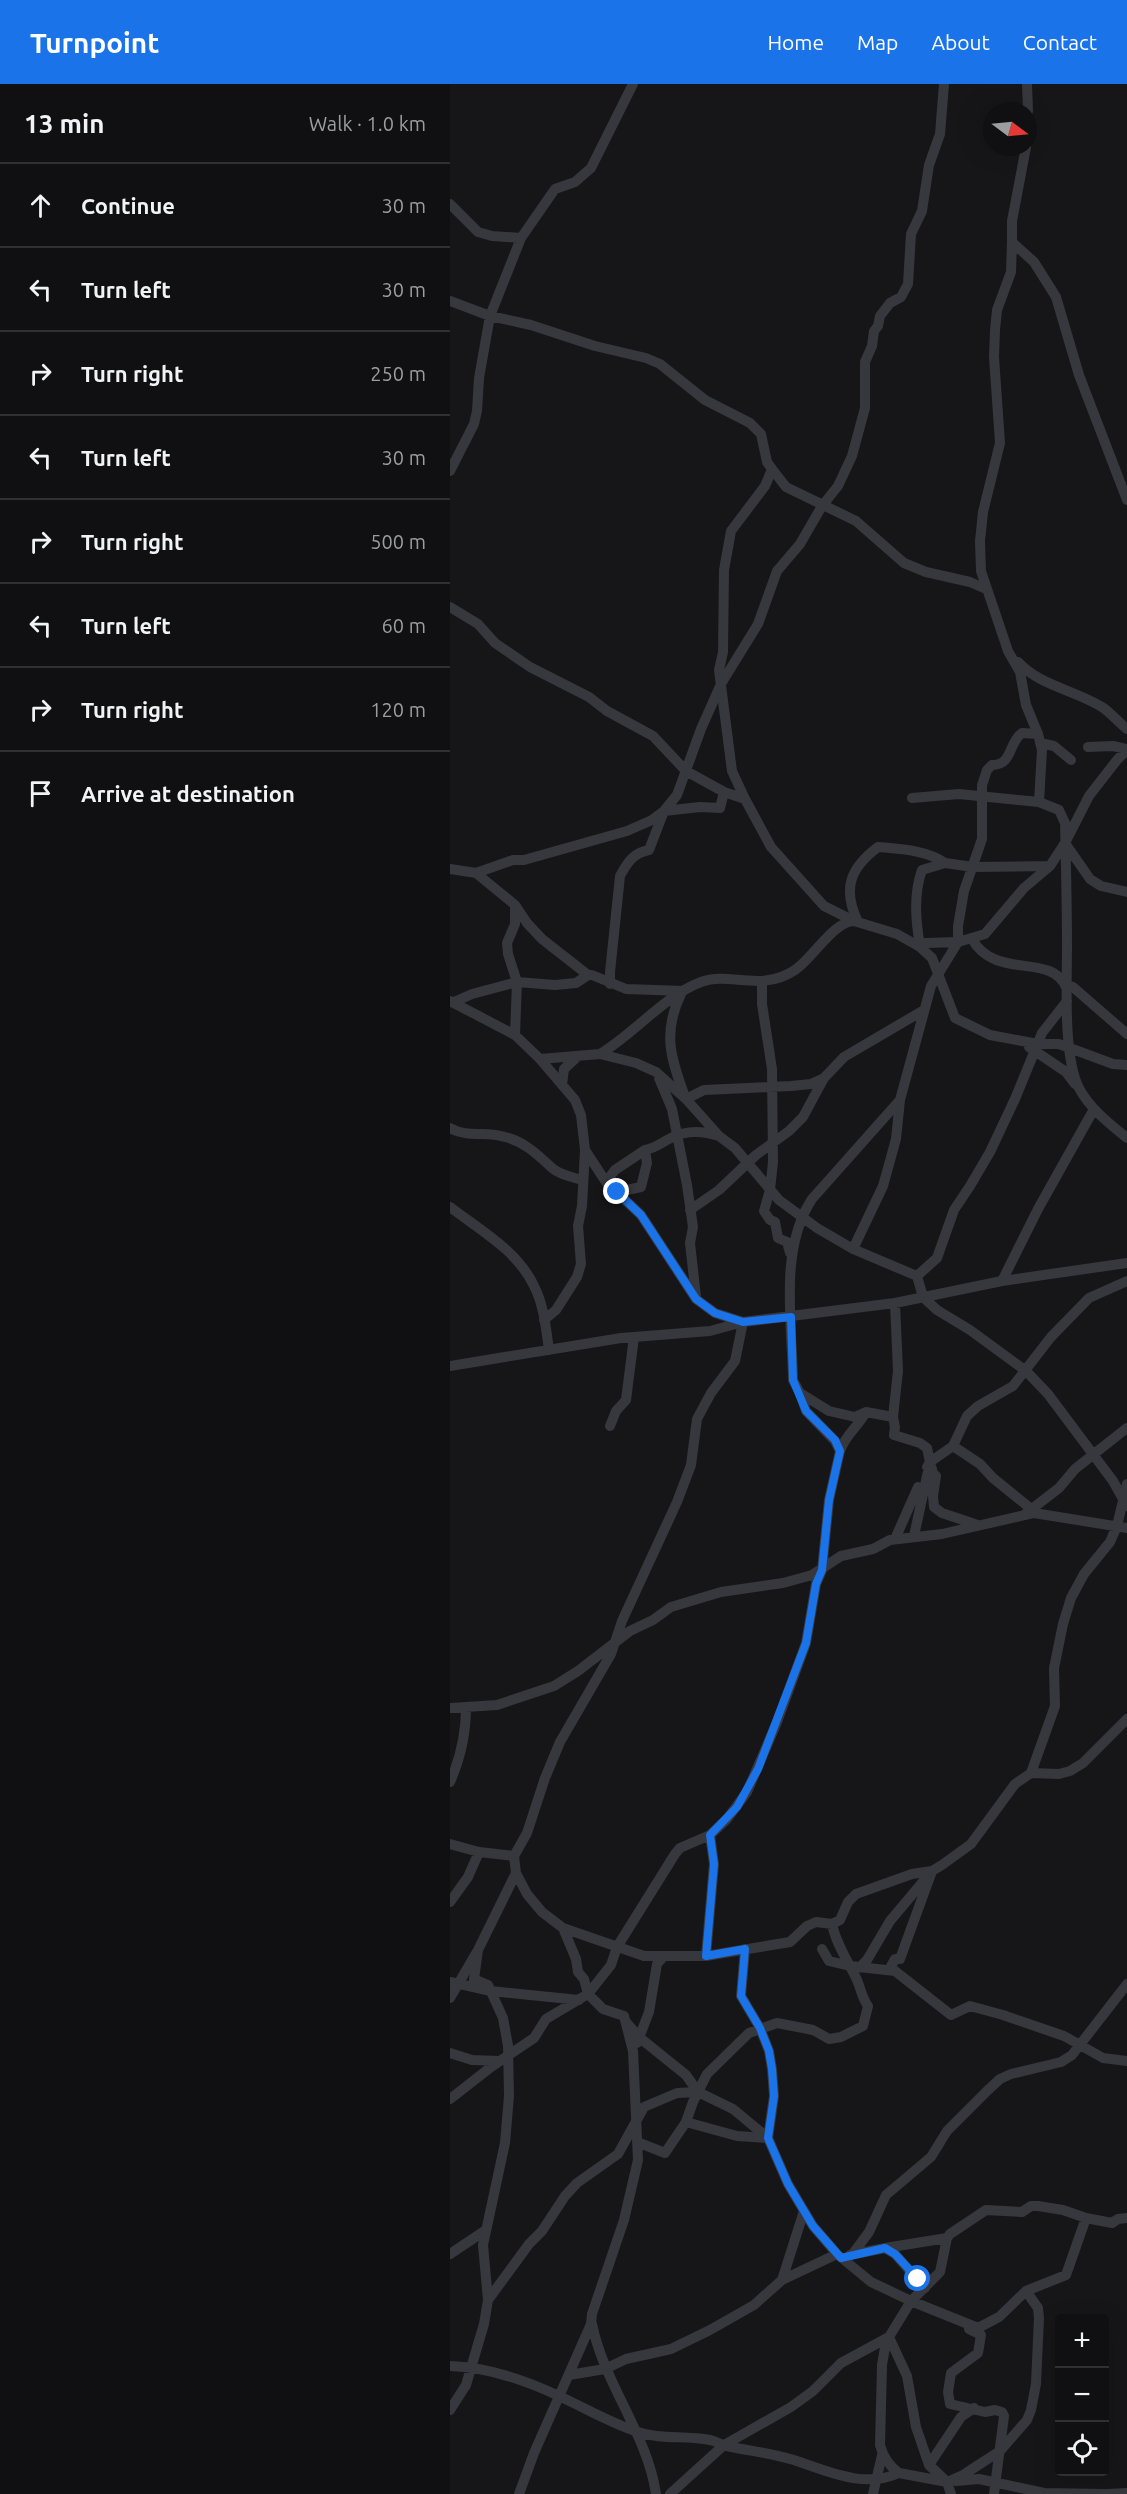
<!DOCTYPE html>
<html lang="en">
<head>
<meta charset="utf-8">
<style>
  body { margin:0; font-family:Ubuntu,sans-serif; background:#19191b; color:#f1f3f6 }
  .controls { position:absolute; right:18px; bottom:18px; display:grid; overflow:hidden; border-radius:6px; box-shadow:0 6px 24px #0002 }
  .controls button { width:54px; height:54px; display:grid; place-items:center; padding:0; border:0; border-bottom:2px solid #303032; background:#101012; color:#f1f3f6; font:30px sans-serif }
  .compass { position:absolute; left:533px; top:18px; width:54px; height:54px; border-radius:50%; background:#101012; box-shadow:0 6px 24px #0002; rotate:106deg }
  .stop { position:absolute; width:18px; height:18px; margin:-14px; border:4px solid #1a73e8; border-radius:50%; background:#fff }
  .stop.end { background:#1a73e8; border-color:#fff; box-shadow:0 2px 6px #0008 }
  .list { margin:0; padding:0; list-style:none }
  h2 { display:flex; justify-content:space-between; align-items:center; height:78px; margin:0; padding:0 24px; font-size:26px }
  h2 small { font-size:20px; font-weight:400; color:#9c9d9f }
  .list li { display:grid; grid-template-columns:39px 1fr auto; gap:18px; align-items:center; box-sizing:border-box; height:84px; padding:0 24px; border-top:2px solid #303032 }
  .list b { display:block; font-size:22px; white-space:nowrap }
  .list em { font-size:20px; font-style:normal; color:#9c9d9f }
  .icon { flex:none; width:33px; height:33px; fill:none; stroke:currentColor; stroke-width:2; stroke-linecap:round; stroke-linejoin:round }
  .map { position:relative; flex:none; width:677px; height:2410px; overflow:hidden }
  header { display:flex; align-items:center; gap:36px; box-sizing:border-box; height:84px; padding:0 30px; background:#1a73e8; color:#fff }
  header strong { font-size:28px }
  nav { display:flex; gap:33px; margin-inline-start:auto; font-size:21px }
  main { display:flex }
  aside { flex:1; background:#101012 }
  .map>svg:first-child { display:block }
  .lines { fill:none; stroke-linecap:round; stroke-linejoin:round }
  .minor { stroke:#37383d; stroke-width:10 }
  .route { stroke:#1a73e8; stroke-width:8 }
</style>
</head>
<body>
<header>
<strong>Turnpoint</strong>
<nav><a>Home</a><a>Map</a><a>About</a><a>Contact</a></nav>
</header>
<main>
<aside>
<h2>13 min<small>Walk · 1.0 km</small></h2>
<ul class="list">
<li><svg class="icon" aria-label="ahead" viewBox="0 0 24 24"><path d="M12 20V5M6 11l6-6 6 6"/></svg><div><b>Continue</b></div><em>30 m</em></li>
<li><svg class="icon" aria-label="left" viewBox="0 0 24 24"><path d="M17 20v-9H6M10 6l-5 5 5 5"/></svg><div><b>Turn left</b></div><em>30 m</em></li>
<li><svg class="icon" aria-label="right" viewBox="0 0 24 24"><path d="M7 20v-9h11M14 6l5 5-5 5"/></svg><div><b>Turn right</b></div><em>250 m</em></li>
<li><svg class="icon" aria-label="left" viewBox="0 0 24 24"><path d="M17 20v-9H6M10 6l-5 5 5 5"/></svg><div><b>Turn left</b></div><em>30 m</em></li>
<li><svg class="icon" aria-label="right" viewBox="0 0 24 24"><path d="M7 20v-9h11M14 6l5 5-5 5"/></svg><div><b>Turn right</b></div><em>500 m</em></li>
<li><svg class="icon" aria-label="left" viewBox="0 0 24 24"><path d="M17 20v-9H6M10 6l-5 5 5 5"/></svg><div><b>Turn left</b></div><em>60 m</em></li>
<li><svg class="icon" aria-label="right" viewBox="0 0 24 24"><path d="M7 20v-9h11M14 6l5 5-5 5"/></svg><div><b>Turn right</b></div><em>120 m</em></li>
<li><svg class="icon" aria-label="arrive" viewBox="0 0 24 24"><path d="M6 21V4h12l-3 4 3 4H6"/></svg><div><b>Arrive at destination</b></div></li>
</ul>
</aside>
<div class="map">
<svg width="677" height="2410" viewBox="0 0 677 2410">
  <rect width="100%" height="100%" fill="#161618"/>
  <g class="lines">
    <path class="minor" d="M577,0L578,27
      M576,63L562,137V158L584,178L606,213L629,291L677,416
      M0,120L28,148L42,152L71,154
      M562,158L561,188L547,226L545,246L544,273L550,359L533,428L530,457L531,487L558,567L570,588L576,621L588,650L592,666L589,718L609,726L615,739C616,780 617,822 617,863C617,900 613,973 629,1004C640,1025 660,1040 677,1054
      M0,217L40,232L81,241L145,262L196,274L210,280L255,316L300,339L311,350L317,378L322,385
      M0,387L24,340L27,327L29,294L40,232L71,154L105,105L125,98L141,84L183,0
      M0,523L28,540L45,559L80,583L139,613L157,627L203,652L236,687L274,708L295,715L321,763L374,822L404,837L447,850L470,863L482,874L505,934L540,951L588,960H609L663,980L677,981
      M568,578C590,602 625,606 652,623C661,629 668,638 677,645
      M590,659L604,662L621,676
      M638,663L663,662L677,665
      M462,714L509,710L589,718
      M295,715L282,687L269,586L273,568L274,486L281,447L315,402L322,385L336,403L406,437L454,479L476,488L520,498L536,505
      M615,759L640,795L651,802L677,808
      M0,785L26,789L65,821L77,839L92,855L138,891H142L176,905L233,907
      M26,789L63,776H74L177,747L202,736L214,727L250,723L270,724L274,708
      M65,822V840L57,859L58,870L67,898L65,951
      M408,838C392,805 400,784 428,763C450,765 477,766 495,779
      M522,855C546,897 601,868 616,903
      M470,863L476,859L508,858L535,850L574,804L600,782L615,759L639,712L667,676L677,666
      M470,863C466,838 463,811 472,786L495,779L523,783L600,782
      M312,898V920L322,985L323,1078L320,1106L314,1127L320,1136L325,1138L328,1154L337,1158L340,1169
      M160,900V888L170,792C177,779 183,769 199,766L214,727L227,711L251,645L271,600L308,540L327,487L350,460L372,422L388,402L402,372L415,324V278L422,262L424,247L428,242L430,232L440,219L451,213L458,200L461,150L472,127L479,81L490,50L494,0
      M617,906L620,902L623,903L677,950
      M231,910C212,949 221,975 235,1013
      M0,917L65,951L90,975L125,1016L131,1031L135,1066L156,1098L191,1131L246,1215L265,1229L293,1238L285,1277L261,1309L247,1335L241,1381L227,1418L172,1537L161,1570L110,1658L95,1694L77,1749L64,1772L66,1789L77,1810L92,1828L113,1844L194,1872H256L340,1858L357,1842L366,1838L382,1840L390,1836L398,1818L406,1810L462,1790L482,1787L492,1781L521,1760L565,1700L581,1689L609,1690L620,1687L633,1679L677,1635
      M4,918L22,910L67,898L105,901L126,899L138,891
      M579,963L616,988L625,1000
      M150,970C184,950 214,912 251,898C280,887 310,909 345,886C362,875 384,837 404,837
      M90,975L150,970L186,979L206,988L236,1015L269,1052L285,1064L329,1116L367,1144L403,1165L467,1192L473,1213L487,1226L520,1246L576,1287L598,1310L663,1397L677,1422
      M209,994L222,1025L237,1101L243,1143L240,1159L246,1213
      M112,1001L114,985L128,972
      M236,1015L254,1006L341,1002L361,1000L374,994
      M0,1044C18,1054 36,1047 55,1053C75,1058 88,1071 102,1084C110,1091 122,1093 132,1096
      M156,1098L165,1086L195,1066
      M167,1108L191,1103L197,1079L195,1066C206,1064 212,1058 221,1054C236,1046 254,1047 269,1052
      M0,1123C30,1146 68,1167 84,1202C94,1221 96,1245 99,1266
      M240,1126L269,1106L306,1071L339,1047L353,1033L374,994L394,973L474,926
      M403,1165L433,1102L446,1055L450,1016L481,902L508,858V842L514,807L532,755V701L537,686L542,681C563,681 558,659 572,649L588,650
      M467,1192L487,1174L504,1126L520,1102L540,1068L565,1015L592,949L617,917
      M552,1197L588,1125L644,1025
      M445,1219L448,1287L443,1333L416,1328L405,1333L379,1327L350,1309L343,1296C342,1238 329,1165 362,1115L450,1016
      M94,1236L106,1226L127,1193L131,1180L128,1142L132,1122L135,1066
      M0,1282L171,1254L260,1247L293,1238L445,1219L552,1197L677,1179
      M443,1333L445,1343L444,1351L470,1359L477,1364L480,1378L477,1383
      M160,1342L166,1327L176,1316L184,1253
      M503,1362L530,1380L543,1394L580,1424
      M390,1367C395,1351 408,1343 416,1328
      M480,1378L503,1362L517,1332L528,1322L563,1302L601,1253L639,1214L677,1197
      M574,1431L609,1404L625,1385L677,1344
      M464,1452L480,1378L483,1389L486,1392L483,1412L484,1423L492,1429L525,1440
      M445,1455L468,1403
      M0,1624L47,1621L104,1602L128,1587L180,1547L203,1536L221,1523L271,1508L333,1499L362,1491L391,1472L423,1465L440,1456L492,1450L584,1429L677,1444
      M581,1689L605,1622L604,1584L613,1540L621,1514L634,1490L660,1458L667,1442L677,1400
      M0,1698C11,1673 16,1651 16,1623
      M0,1760L29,1768L64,1772
      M0,1818L18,1793L29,1768
      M295,1865L291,1912L310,1944L319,1967L322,1985L324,2012L318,2054
      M372,1865L379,1877L400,1882L445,1887L501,1931L520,1922L553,1931L614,1952L653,1974L677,1977
      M256,1872L264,1780L260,1751
      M410,1883L417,1876L440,1837L482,1787L450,1875H445L439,1886
      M0,1898L41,1907L129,1916
      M0,1914L28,1866L66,1789
      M176,1938L190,1954L236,1991L248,2008L283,2025L318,2054L338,2100L363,2142L387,2170L421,2198L461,2217L490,2188L497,2154L500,2150L536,2126L572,2128L581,2122H588L613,2126L636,2134L616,2191L576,2207
      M187,1959L199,1928L207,1880L214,1872
      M0,1969L22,1976L49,1977
      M0,2015L41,1983L84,1954L96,1935L138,1910L161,1881L167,1863L225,1770L230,1764L260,1751L277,1735L297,1708L327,1638L356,1559L366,1500L372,1486L379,1416L390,1367L385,1357L356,1327L350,1309
      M236,2038L287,2052L317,2054
      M187,2058L215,2069L236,2038L243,2018L257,1990L299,1949L327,1939L363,1946L379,1955L391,1953L413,1942L418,1922C412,1914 411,1905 407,1896C398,1877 386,1860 382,1840
      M636,2134L662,2139L668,2135L677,2134
      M435,2164L497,2154
      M0,2170L36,2146
      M400,2171L435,2164L445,2170L475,2204
      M402,2171L419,2148L436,2111L481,2073L497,2047L538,2006L550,1995L561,1990L611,1978L622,1971L677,1900
      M332,2196L354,2127
      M576,2207L588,2224L589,2234L586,2300L581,2326L577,2336L550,2367L513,2391L497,2398L449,2389C439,2382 433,2373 430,2361L432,2281L435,2263L439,2253L461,2217L528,2244L549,2233Z
      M38,2216L79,2160L92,2147L115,2112L127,2099L168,2070L194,2023L227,2009L248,2008
      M142,2240C154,2300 197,2349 206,2410
      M519,2245L531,2251L528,2269L501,2289L498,2308L500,2320L535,2328L545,2326L552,2328L554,2332L544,2410
      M0,2282C37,2283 75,2296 109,2312C135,2324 160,2339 188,2348C211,2356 235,2351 260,2356C266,2357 271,2361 277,2362C299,2367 322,2369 344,2376C377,2387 414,2405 449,2389
      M119,2291L155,2285L176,2275L221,2265L260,2246L304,2221L332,2196L387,2170
      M0,2326L16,2301L34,2240L38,2216L33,2161L55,2059L59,2012L58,1962L53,1934L38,1901L24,1895L28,1866
      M479,2381L511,2333L524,2324
      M506,2397L529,2395L594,2409L655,2410
      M69,2410L84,2369L141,2240L142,2230L174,2136L188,2076L183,1967L174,1932L153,1925L138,1910L134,1895L128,1888L126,1875L113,1844
      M220,2410L274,2361L341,2323L363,2307L391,2279L439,2253L457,2292L466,2343L479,2381L497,2398L501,2410
      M423,2410L432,2371
      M658,2410L677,2409"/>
  </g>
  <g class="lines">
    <path class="route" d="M167,1108L191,1131L246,1215L265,1229L293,1238L341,1233L343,1296L356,1327L385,1356L390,1367L379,1416L372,1486L366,1500L356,1559L308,1685L287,1723L260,1751L264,1780L256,1872L295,1865L291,1912L310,1944L319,1967L322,1985L324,2012L318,2054L338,2100L363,2142L391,2174L435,2164L445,2170L468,2195"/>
  </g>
</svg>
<div class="controls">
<button>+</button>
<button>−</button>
<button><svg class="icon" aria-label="locate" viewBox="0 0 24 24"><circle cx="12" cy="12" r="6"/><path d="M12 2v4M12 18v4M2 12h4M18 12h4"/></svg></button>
</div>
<svg class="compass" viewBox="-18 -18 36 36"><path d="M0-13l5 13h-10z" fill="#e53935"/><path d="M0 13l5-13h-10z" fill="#9c9d9f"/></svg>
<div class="stop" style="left:468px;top:2195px"></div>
<div class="stop end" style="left:167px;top:1108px"></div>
</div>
</main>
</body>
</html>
